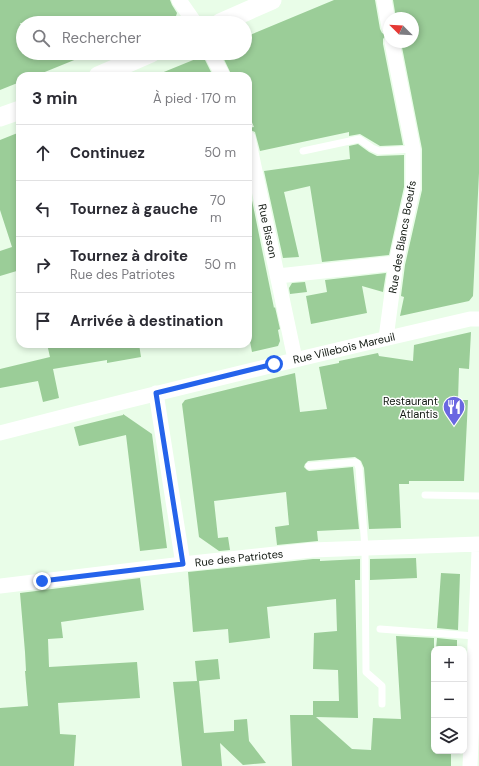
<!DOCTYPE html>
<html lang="fr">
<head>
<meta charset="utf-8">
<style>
  body { margin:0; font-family:"DM Sans",sans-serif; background:#f2f2f3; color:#2b2b33 }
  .controls { position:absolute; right:12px; bottom:12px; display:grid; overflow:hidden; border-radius:8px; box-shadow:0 2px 6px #0003 }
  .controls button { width:36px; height:36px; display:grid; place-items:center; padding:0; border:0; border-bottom:1px solid #e1e1e2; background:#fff; color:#2b2b33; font:20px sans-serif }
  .compass { position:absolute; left:383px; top:12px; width:36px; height:36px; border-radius:50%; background:#fff; box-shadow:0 2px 6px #0003; rotate:294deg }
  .stop { position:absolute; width:12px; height:12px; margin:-9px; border:3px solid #2563eb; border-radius:50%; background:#fff }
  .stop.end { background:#2563eb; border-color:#fff; box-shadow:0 1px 4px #0008 }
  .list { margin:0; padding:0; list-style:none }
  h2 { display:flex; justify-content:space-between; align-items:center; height:52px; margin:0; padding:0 16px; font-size:17px }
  h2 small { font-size:13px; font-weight:400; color:#7c7c81 }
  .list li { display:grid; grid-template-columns:26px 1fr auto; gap:12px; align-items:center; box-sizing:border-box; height:56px; padding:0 16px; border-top:1px solid #e1e1e2 }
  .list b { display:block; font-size:15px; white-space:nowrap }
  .list p { margin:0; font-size:13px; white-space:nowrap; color:#7c7c81 }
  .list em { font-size:13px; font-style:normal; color:#7c7c81 }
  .icon { flex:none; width:22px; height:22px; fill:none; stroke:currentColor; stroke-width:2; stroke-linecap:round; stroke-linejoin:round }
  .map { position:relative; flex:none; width:479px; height:766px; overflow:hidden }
  .search { position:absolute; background:#fff; box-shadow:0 2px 6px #0003; left:16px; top:16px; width:236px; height:44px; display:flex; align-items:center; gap:10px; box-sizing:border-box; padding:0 14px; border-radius:22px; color:#7c7c81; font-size:15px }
  .panel { position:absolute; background:#fff; box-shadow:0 2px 6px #0003; left:16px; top:72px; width:236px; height:276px; border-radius:12px }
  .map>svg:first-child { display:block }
  .building { fill:#9bcd98 }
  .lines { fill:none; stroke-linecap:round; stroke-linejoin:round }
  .service { stroke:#fff; stroke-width:7 }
  .minor { stroke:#fff; stroke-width:15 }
  .tertiary { stroke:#fff; stroke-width:19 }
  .route { stroke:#2563eb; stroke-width:5 }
  .labels { text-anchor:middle; stroke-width:3; stroke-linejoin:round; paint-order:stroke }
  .street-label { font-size:11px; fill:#121912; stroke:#fff }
  .poi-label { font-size:11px; fill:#121912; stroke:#fff; text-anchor:end }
</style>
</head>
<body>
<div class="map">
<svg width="479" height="766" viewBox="0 0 479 766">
  <rect width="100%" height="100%" fill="#e9fde8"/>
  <path class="building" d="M0,0H170L172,5L177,13L176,16L159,23H20L23,31V53L89,54L35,76H20V82L0,90Z
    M334,0H375L380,29L382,33L386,35L383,39V44L403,145L380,146L360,134L349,136V132L260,151L255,132L248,129V128L254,127L248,113V76H232L221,53H245V37Z
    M393,0H479V173L473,296L469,301L400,316L404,297L401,296L405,265L422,190V149L401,42H413V18H396Z
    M203,56L213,76H154Z
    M20,132V270L0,276V251L12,247L0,210V140Z
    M358,144L369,152L377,156L404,155V187L389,255L322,262L310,186L284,192L299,257L283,258L264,171L350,159L349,146Z
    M248,181L274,308L275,307L280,329L278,330L280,341L278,346L252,352L248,331Z
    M386,273L383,292L362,286L367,313L311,324L306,296L327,292L325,280Z
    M305,282L307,292L290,294L289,288L292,283Z
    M471,332L469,369L459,368L458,400H468L464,481H409V484H399L401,528L369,529L364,468L361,461L355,457L308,461L305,464L304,467L307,470L309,471L353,467L359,529L317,531L318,541L277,545L275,527L289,525L286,492L214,501L218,538L228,537L230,550L219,551L199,537L182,404L185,400L295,373L300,412L327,409L319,367L339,363V361L378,353L379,356L413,361L414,345Z
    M47,344H139L141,357L107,363V360L53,369L59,398L43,402L38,381L0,388V369L50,357Z
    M123,414L152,434L167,548L140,551L126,435L79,446L74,427L123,415Z
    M416,558L417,578L370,580V559Z
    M313,559H320V561L360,559V580H355L358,718L316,717L352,749L371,750L373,718L401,719L396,636L434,638V751H451V766H292L290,715H313V701H339L338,670L313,669L314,633L337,631L336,599L267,607L270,638L229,643L228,629L193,632L188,572Z
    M441,573L460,574L458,630L437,628Z
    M140,578L144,610L61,622L63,638L48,639L49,667L137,662L140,698L58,703L60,734L76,735L74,766H0V708L28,706L25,671H26L25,652L20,593Z
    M437,638L457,640V649H436Z
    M218,659L220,679L199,681L204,733L234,731V720L247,719L249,741L266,763L243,765L220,743L222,766H182L173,682L197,681L195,661Z"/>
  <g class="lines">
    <path class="service" d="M303,151L359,139L372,148L379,151L413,149
      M309,466L355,462L357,463L359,468L365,548L366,672L382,686V704
      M425,495L479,496
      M380,629L475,636"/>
    <path class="minor" d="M179,0L195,23
      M384,0L389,27
      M211,53L223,76
      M248,138L295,359
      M278,276L396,263
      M386,338L396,263L413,188V149L392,42
      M156,393L183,564
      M0,433C156,393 313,355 470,319H479
      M0,586L183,564L312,550L479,544
      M470,766L479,551"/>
    <path class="tertiary" d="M220,23L272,0
      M98,76L151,53
      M0,117L20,110"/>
  </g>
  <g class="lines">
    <path class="route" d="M42,581L183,564L156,393L274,364"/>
  </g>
  <defs>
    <g id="restaurant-pin" transform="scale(1.15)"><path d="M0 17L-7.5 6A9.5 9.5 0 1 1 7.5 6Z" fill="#6a67e1" stroke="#fff"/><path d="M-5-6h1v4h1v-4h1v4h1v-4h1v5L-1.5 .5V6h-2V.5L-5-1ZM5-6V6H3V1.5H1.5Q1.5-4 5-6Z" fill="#fff"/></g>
  </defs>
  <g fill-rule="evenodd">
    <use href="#restaurant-pin" x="454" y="407"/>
  </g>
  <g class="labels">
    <g class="street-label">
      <text transform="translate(268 231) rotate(78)" y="4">Rue Bisson</text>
      <text transform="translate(402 237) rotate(-80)" y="4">Rue des Blancs Boeufs</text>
      <text transform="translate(344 348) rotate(-13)" y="4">Rue Villebois Mareuil</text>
      <text transform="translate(239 558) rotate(-6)" y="4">Rue des Patriotes</text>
    </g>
    <g class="poi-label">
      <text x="438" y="405">Restaurant<tspan x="438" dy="13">Atlantis</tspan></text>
    </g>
  </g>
</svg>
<div class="controls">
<button>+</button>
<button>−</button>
<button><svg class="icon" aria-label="layers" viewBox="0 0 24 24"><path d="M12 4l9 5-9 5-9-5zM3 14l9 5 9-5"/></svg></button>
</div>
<svg class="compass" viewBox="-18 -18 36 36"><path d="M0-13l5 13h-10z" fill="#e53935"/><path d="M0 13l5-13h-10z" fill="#7c7c81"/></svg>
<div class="stop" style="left:274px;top:364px"></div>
<div class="stop end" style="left:42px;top:581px"></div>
<div class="search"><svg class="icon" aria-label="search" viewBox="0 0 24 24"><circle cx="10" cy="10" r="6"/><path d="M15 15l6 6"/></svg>Rechercher</div>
<section class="panel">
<h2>3 min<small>À pied · 170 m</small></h2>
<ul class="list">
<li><svg class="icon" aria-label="ahead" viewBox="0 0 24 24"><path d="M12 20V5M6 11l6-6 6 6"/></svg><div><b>Continuez</b></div><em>50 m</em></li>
<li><svg class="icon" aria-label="left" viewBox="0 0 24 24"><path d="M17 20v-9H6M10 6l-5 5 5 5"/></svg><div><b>Tournez à gauche</b></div><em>70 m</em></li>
<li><svg class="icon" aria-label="right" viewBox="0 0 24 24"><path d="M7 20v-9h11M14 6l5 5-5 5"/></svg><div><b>Tournez à droite</b><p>Rue des Patriotes</p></div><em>50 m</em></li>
<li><svg class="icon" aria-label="arrive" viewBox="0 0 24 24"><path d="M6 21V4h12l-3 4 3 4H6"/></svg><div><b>Arrivée à destination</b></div></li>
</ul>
</section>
</div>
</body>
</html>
